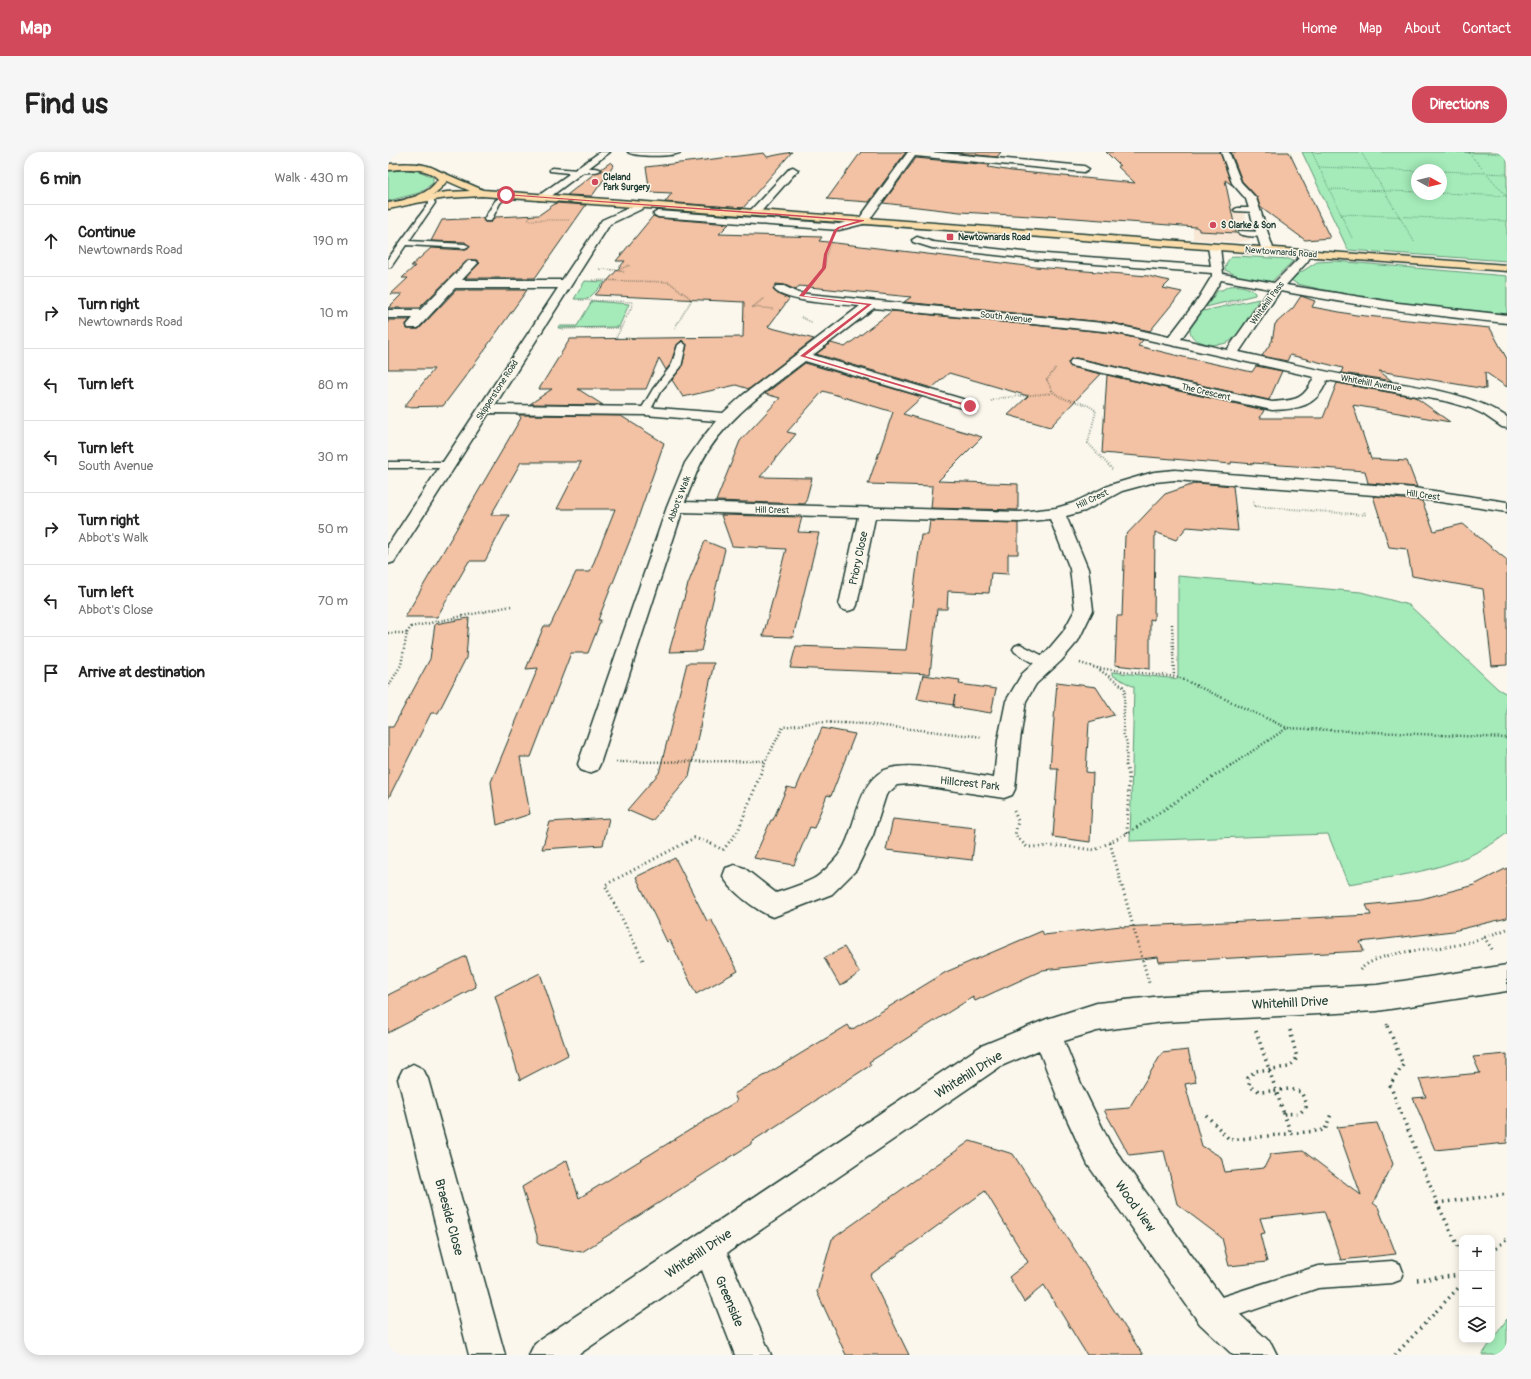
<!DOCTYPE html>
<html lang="en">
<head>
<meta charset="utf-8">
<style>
  body { margin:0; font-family:Pangolin,sans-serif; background:#f6f6f6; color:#222 }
  .controls { position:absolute; right:12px; bottom:12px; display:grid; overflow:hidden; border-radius:8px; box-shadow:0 2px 10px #0003 }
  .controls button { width:36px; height:36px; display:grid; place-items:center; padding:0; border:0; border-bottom:1px solid #e0e0e0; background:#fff; color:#222; font:20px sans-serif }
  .compass { position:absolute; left:1023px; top:12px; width:36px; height:36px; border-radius:50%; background:#fff; box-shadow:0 2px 10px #0003; rotate:98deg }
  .stop { position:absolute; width:12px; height:12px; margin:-9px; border:3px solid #d1495b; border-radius:50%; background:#fff }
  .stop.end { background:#d1495b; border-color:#fff; box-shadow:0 1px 4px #0008 }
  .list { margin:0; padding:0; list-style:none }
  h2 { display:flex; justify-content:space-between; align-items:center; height:52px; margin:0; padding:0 16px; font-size:17px }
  h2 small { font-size:13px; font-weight:400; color:#767676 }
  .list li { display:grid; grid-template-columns:26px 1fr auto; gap:12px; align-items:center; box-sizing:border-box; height:72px; padding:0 16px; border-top:1px solid #e0e0e0 }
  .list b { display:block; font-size:15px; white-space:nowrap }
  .list p { margin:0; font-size:13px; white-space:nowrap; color:#767676 }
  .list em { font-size:13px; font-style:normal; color:#767676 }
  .icon { flex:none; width:22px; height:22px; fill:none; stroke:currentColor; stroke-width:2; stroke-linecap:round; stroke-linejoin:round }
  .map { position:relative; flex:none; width:1119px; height:1203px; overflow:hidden; border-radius:16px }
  header { display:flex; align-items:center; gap:24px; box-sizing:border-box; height:56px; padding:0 20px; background:#d1495b; color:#fff }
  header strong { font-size:19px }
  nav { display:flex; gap:22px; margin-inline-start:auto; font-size:14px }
  .intro { display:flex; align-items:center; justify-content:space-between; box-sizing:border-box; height:96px; padding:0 24px }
  h1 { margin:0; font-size:28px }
  .button { padding:10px 18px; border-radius:16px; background:#d1495b; color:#fff; font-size:14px; font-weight:700 }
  main { display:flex; gap:24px; padding:0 24px }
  aside { flex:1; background:#fff; border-radius:16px; box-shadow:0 2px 10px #0003 }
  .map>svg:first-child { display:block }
  .built { fill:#f9e7d6 }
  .green { fill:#a4ebb9; stroke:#629476; fill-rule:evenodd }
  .building { fill:#f3c1a3; stroke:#1f3d34 }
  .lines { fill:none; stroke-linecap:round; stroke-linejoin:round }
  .lane-casing { stroke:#1f3d34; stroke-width:3 }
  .street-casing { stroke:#1f3d34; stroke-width:3 }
  .primary-casing { stroke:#1f3d34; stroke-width:3 }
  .highway-casing { stroke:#1f3d34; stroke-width:3 }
  .path-far5 { stroke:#1f3d34; stroke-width:1; stroke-dasharray:0.5 1.5; stroke-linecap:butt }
  .path-far4 { stroke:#1f3d34; stroke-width:1.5; stroke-dasharray:0.5 1.5; stroke-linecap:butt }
  .path-far3 { stroke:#1f3d34; stroke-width:2; stroke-dasharray:0.5 2; stroke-linecap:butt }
  .path-far2 { stroke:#1f3d34; stroke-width:2.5; stroke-dasharray:1 2.5; stroke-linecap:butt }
  .path-far1 { stroke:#1f3d34; stroke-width:3; stroke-dasharray:1 3.5; stroke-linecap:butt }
  .path { stroke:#1f3d34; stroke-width:3.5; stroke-dasharray:1.5 4.5; stroke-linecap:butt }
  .lane { fill:#fbf7ec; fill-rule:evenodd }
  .street { fill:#fbf7ec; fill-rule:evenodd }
  .primary { fill:#fbddab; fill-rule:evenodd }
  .highway { fill:#fbddab; fill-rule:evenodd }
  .route { fill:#d1495b }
  .poi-dot { fill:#d1495b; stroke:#fbf7ec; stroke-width:1.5 }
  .labels { text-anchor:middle; stroke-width:3; stroke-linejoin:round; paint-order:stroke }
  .far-poi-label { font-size:9px; font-weight:bold; fill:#1f3d34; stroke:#fbf7ec; text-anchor:start }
  .far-street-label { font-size:9px; fill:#1f3d34; stroke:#fbf7ec }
  .street-label { font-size:11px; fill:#1f3d34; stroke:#fbf7ec }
  .near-street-label { font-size:13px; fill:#1f3d34; stroke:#fbf7ec }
</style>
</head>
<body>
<header>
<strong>Map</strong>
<nav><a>Home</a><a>Map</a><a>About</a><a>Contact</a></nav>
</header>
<div class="intro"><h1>Find us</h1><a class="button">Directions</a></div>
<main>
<aside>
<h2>6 min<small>Walk · 430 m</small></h2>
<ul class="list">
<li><svg class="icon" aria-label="ahead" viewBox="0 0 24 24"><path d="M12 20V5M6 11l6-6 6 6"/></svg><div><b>Continue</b><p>Newtownards Road</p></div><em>190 m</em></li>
<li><svg class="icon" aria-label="right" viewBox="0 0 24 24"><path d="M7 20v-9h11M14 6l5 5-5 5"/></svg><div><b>Turn right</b><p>Newtownards Road</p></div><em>10 m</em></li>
<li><svg class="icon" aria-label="left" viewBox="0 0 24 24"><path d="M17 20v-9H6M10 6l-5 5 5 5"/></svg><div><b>Turn left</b></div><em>80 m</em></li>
<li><svg class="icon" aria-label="left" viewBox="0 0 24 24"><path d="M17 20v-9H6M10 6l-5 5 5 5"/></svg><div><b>Turn left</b><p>South Avenue</p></div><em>30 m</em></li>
<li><svg class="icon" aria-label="right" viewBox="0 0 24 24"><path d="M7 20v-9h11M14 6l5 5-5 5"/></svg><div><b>Turn right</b><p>Abbot's Walk</p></div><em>50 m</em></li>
<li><svg class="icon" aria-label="left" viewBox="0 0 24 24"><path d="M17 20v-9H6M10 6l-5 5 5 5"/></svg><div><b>Turn left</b><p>Abbot's Close</p></div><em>70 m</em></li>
<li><svg class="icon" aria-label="arrive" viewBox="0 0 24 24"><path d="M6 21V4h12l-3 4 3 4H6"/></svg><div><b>Arrive at destination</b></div></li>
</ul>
</aside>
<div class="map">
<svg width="1119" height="1203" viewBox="0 0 1119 1203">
  <rect width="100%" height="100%" fill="#fbf7ec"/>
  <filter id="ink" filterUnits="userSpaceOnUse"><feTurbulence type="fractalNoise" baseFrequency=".025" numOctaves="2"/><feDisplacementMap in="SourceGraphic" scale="8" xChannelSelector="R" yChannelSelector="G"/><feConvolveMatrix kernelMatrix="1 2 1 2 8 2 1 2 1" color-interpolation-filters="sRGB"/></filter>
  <g filter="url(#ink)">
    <path class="built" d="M805,53L855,55L862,84V88L852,90L805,87Z"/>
    <path class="green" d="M914,0H1119V109L960,98ZM1029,18H1053V42H1029Z
      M14,17L31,19L45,25V31L31,41L0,49V18Z
      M847,104L901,107L905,109L881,132L850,124L837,118C838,110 840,106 847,104Z
      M947,109L1119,124V162C1048,155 979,149 909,132L903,128L907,124L929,110Z
      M197,129L217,130L200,147H186Z
      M841,134C851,133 860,134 867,141V143L818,155L830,138H834Z
      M871,147C866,155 852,181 845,187C837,194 823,194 813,190C806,188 802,184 802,177L815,159Z
      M204,149L241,152L231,175L170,176L171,174H189Z
      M790,424L973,440L1021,453L1110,537L1119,542V681C1077,716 1012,724 960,732L940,682L742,689L746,535L724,523V520L790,527Z
      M1119,1167V1203H1094Z"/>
    <path class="building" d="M404,0L355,56L277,50L284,41L262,40L258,15L376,1L379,5Z
      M473,0H518L481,50L439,47Z
      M559,0H613L609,5Z
      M718,0H832L844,33L837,28L848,81L811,79V77L808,75L660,64V65L572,60L495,51L528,6L602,13L600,15L624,19L747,31L729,14H732Z
      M843,0H901L942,86L917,88L872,55L869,45L854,29Z
      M223,10L226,13L204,44L179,43L207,21L214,19L213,17Z
      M168,51L198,53L147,126H77L92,111L88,108H80L31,156H0L14,142H3L20,126H14L27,114H23L43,96L77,98L82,95L77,90L43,89L54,68L95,66L97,70H103L107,65L151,63Z
      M265,64L270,66L341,72L331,82L434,85L431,89L647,115L760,124L782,129L775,136L794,140L762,179L725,171L516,150L523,145L411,134L408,138L397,133L388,132L385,138L391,143L401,147L380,175L426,187L361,237L348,233L295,245L284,228L294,215L299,193L294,188L289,193L282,213L278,218L271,206L258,237H190L215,253L142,252L164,237H151L182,187L355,185L356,150L207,143L237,109H228Z
      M68,138H139L99,194H100L55,254L16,255L46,217H0V168H22L18,172L19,177H31Z
      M913,144L927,149L924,155L968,163L1102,176L1119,207V235L1097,220L1098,237L991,219L1004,229L981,225L953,221L955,216L902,203L899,209L874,204L884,189L887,172L905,156Z
      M504,159L725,181L755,188L750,194L791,204L864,220L868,214L894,219L881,248L688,206L683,207L680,210L683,215L713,222L662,275L620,263L640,244L561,221L544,236L428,202L443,191L457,195Z
      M417,211L534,245L515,262L594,285L550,329L630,332V358L543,356L545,334L480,332L505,260L435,239L399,280L408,282L372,325L424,326L417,352L328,349L352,289L392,246L377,242Z
      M719,223L876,258L872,266H935L949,231L1027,245L1062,270L965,253L983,307L1019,309L1029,335L980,331L977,319L865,311L866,312L843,310V312L714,301Z
      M131,263L233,264L276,291L244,383L210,468H213L200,501H183L143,605H132L142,662L109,673L103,630L150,516L138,517L156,474H162L188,420H202L227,357H169L193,310H133L103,363H121L97,409H81L49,465H17L133,266Z
      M809,331L845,334L850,379L799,375L788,388L767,380L766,468L762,467V517L727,513L729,464H734L737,384L777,342Z
      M985,344L1034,349L1046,379L1075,372L1119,408V513L1104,514L1095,437L1024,424L1019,397L1001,395Z
      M333,363L414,365L410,380L431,381L405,485L375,484L398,397L344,394Z
      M542,369L630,371V402H620V422L603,421L601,441L560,439L559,457H549L542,522L402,516L408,494L518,498L533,383H540Z
      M317,389L337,397L313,499L281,500L300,432Z
      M81,466L78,506L50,561H43L0,647V575H5L42,507L47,472Z
      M299,511H326L301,625L264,669L239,658L271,621Z
      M535,523L572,528L571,532L608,537L603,561L565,555L567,543L565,553L529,547Z
      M669,530L708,535L726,563L701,570L698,620L705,621L702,690L665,685L670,616H662Z
      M434,576L467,582L443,644L439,643L426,676L422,675L406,713L366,706L383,668H385L399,635L408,637Z
      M221,666L215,693L154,697L162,670Z
      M505,667L588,676L584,708L498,698Z
      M287,706L319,769L323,767L350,819L308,842L282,788L279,790L248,725Z
      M1119,716V766L1065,779L972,790L976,799L771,810L770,805L655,818L587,849L585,845L481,910L483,913L363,990V992L194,1100L152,1093L149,1091V1084L134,1035L179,1008L191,1046L349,949L346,942L460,873L463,878L558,820L654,779L656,783L733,774V775L983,763L978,753L1033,747L1086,733Z
      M456,795L472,821L452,834L436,806Z
      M78,804L88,835L0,881V843Z
      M152,821L180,903L132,928L107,844Z
      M800,898L808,930L797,932L814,994L833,1005L837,1020L876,1016L883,1002L915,999L973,1043L949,975L989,971L1005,1012L985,1051L990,1055L1008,1102L953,1108L936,1059L872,1066L877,1081L872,1082L879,1110L841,1114L834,1086L789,1052L776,999L741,1003L716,958L741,956L774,901Z
      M1119,902V991L1047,998L1025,946L1038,945L1031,927L1092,921L1085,905Z
      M582,989L625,1002L755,1203H699L656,1133L636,1150L621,1125L640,1110L597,1039L482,1123L521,1203H458L429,1140L444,1087Z"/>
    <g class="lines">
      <g class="lane-casing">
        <path id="lane" d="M164,16L190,18C195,15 208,15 213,18C207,22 197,18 190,22L162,19V17Z
          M116,42L121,43L112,51L103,69H97L96,67L107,49Z
          M40,44H44L47,51L21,89L77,92L81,94L77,96L18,93L3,115H0V107L41,51Z
          M849,56H867L870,58L867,60L847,59L846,58Z
          M851,79L876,80L880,82C874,86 856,85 850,81Z
          M294,190L298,193L293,215L272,240L261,261H253L252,259L265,237L283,214L290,193Z
          M0,310H60L65,313L60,316H0Z
          M632,492L663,508L665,511L663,514C652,518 637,506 627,500L625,497L627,494Z
          M1004,1109L1012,1112L1015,1120L1012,1128L1004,1131L930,1136L824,1172L816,1168L812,1160L816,1152L824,1148L930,1114Z"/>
      </g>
      <g class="street-casing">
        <path id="street" d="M212,0H222L158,48H150L149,46L150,44Z
          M240,0H293C288,5 245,5 240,0Z
          M520,0H542L696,14L701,17L696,20L527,4L479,71L451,78L270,65L265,62L270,59L451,72L471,67Z
          M833,0H841L853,30L868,46L886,99L884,101H876L874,99L858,47L844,31Z
          M405,15L410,18L408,20L370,63H362L361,61L362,59L402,16Z
          M254,50L258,51L259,53L258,55L222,72L107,253L257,255L335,261L355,243L472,154C454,152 396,151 386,137L388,134H396L410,141L725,172L781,185L810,147L824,124V121L644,107L544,96L525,90L524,88L529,85L545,90L644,101L823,114L820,95L826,92L832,95L835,122L886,131L910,107L914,100L918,99L924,102L919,110L898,133L1010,151L1119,163V171C1043,164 967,153 892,139L851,200C887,208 924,217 961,224C1011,232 1077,237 1119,265V276L1114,275L1095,262L1082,256L1057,249L939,228C929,255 910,257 884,258L688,215L683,214L681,211L683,208L688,207L884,250C908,248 916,248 926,225L725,180L486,156L425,203L588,251L590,254L588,257L583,258L578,257L417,209C379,238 336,267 313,311C307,323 302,337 297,350L632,360L668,356L685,351L722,333L766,320L787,318L1026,336L1119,350V360L1026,346L787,328L767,330L734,339L697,359L678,364L700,417L705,458L690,489L673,509L648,532L638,549L632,588L627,637L624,643L616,646L522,632L509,633L498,643L485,683L468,718L444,742L385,765C370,760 341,738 335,724L338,716L347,713L356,716L388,741C400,737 413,733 425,727C433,723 444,711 450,704C470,680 467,624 503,616C529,610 578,622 606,626L610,588L618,549L634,522L659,499L675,480L687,458L682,417L662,367L632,370L487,366L469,453L467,457L460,459L453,457L451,453L470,365L294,360L212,612L209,618L201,621L193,618L190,612L279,355L297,311L312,289L328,269L257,263L101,261L6,410L0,412V393L170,136H67L30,176H20L19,173L25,166H0V158H32L80,109H88L90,111L74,128H174L214,68ZM833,128L882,137L839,198L793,187L821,148Z
          M1119,813V839L989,859L775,870L709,879L676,889L694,934L722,991L836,1148L883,1191L889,1203H845L812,1172L700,1013L672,952L651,898L613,914L339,1101L383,1203H347L314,1118L190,1203H141L147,1191L593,894L659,867L709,851L775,844L989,833Z
          M25,912L35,917L40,927L117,1203H81L10,927L15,917Z"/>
      </g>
      <g class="primary-casing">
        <path id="primary" d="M51,19L95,38L1119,113V119L94,44L59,46L22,52L18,51L17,49L18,47L22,46L59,40L82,39L48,24L46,22L48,20Z"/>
      </g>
      <g class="highway-casing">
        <path id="highway" d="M0,12C20,11 46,9 60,27C47,48 23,53 0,57V51C18,48 40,44 50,27C38,14 16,17 0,18Z"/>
      </g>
      <path class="path-far5" d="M924,0L964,86
        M973,0L1027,91
        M1065,0L1119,2
        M1080,0L1119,45
        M931,15L1028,19
        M1054,19L1119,22
        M942,37L1029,40
        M1053,41L1119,44
        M953,62L1119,69
        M143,63L140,68H181
        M437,106L442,92"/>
      <path class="path-far4" d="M211,117L230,118
        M236,120L230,118L242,113
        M427,127L436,116L438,105
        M204,128L281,130L302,146L303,149L286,177
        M376,146L365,155L385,157
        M191,148L246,150L228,186
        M838,152L854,148
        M413,165L425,171
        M173,177L233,176
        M664,239L659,228L668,215"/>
      <path class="path-far3" d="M664,238C675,252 696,247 708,259L700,291L724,317
        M603,249L612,246L665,241
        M865,348L866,354L977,363L976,358"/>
      <path class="path-far2" d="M784,472L786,524
        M0,481H19L13,513L0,535
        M19,481L23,475L123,454
        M692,511L708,516L790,525L899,576L1119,586
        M709,516L737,536L735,581L739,591L738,614
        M228,610L377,609
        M375,614L395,575L430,570L478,572L595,585
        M842,614L899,576"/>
      <path class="path-far1" d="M738,613L741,624L739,682
        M626,659L630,669L627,683L639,695L674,694L707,698L742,680L843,613
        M722,691L761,831
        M335,698L350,679L376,613
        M1096,785L1106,800
        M255,808L217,733L306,686L322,691L335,698
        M972,818C989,799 1039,798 1063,794C1082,791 1101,784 1119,777
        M999,872L1000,875"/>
      <path class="path" d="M1000,874L1015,913L1002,933L1049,1051L1074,1102
        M902,878L909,906L901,915L867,919L860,926L862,935L873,940L902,937L913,940L916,946L918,955L912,961L896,962L903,982
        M868,879L896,962
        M818,963L842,988L937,978L943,962
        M1049,1051L1119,1042
        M1104,1101L1119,1086
        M1029,1128L1074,1123
        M1007,1203L1074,1132"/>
      <use href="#lane" class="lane"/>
      <use href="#street" class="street"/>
      <use href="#primary" class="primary"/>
      <use href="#highway" class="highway"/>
    </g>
  </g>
  <path class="route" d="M118,42L476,68V69L452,76L449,79L439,102L438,116L416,144L484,152L417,204L585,254L581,255L412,204L479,153L411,144L434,116L436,102L446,78L450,75L469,69L117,43Z"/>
  <g class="poi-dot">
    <circle cx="207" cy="30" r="4"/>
    <circle cx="825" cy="73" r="4"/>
    <rect x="558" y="81" width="8" height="8" rx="2"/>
  </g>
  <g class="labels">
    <g class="far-poi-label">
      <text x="215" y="28">Cleland<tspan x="215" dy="10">Park Surgery</tspan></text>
      <text x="833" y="76">S Clarke &amp; Son</text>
      <text x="570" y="88">Newtownards Road</text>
    </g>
    <g class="far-street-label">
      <text transform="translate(893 100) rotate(4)" y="3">Newtownards Road</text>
      <text transform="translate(879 151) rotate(-54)" y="3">Whitehill Pass</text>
      <text transform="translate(618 165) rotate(6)" y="3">South Avenue</text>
      <text transform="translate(983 231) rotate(10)" y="3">Whitehill Avenue</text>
      <text transform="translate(109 238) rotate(-57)" y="3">Skipperstone Road</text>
      <text transform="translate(818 240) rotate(13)" y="3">The Crescent</text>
      <text transform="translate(1035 343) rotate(8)" y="3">Hill Crest</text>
      <text transform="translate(291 347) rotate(-69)" y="3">Abbot's Walk</text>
      <text transform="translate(704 347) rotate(-25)" y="3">Hill Crest</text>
      <text transform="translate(384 358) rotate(1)" y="3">Hill Crest</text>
    </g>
    <g class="street-label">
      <text transform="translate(470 406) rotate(-78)" y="4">Priory Close</text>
      <text transform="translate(582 631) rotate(6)" y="4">Hillcrest Park</text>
    </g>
    <g class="near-street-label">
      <text transform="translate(902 850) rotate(-3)" y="5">Whitehill Drive</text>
      <text transform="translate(580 922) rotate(-32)" y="5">Whitehill Drive</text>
      <text transform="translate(748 1054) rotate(54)" y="5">Wood View</text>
      <text transform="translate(62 1065) rotate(75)" y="5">Braeside Close</text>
      <text transform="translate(310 1101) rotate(-34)" y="5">Whitehill Drive</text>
      <text transform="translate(342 1149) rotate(67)" y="5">Greenside</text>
    </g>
  </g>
</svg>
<div class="controls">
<button>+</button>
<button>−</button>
<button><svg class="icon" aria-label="layers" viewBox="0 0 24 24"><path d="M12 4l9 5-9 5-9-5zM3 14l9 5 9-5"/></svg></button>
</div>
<svg class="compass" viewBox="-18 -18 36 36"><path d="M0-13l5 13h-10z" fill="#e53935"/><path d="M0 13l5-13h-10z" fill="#767676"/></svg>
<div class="stop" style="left:118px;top:43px"></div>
<div class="stop end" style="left:582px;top:254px"></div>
</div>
</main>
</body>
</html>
